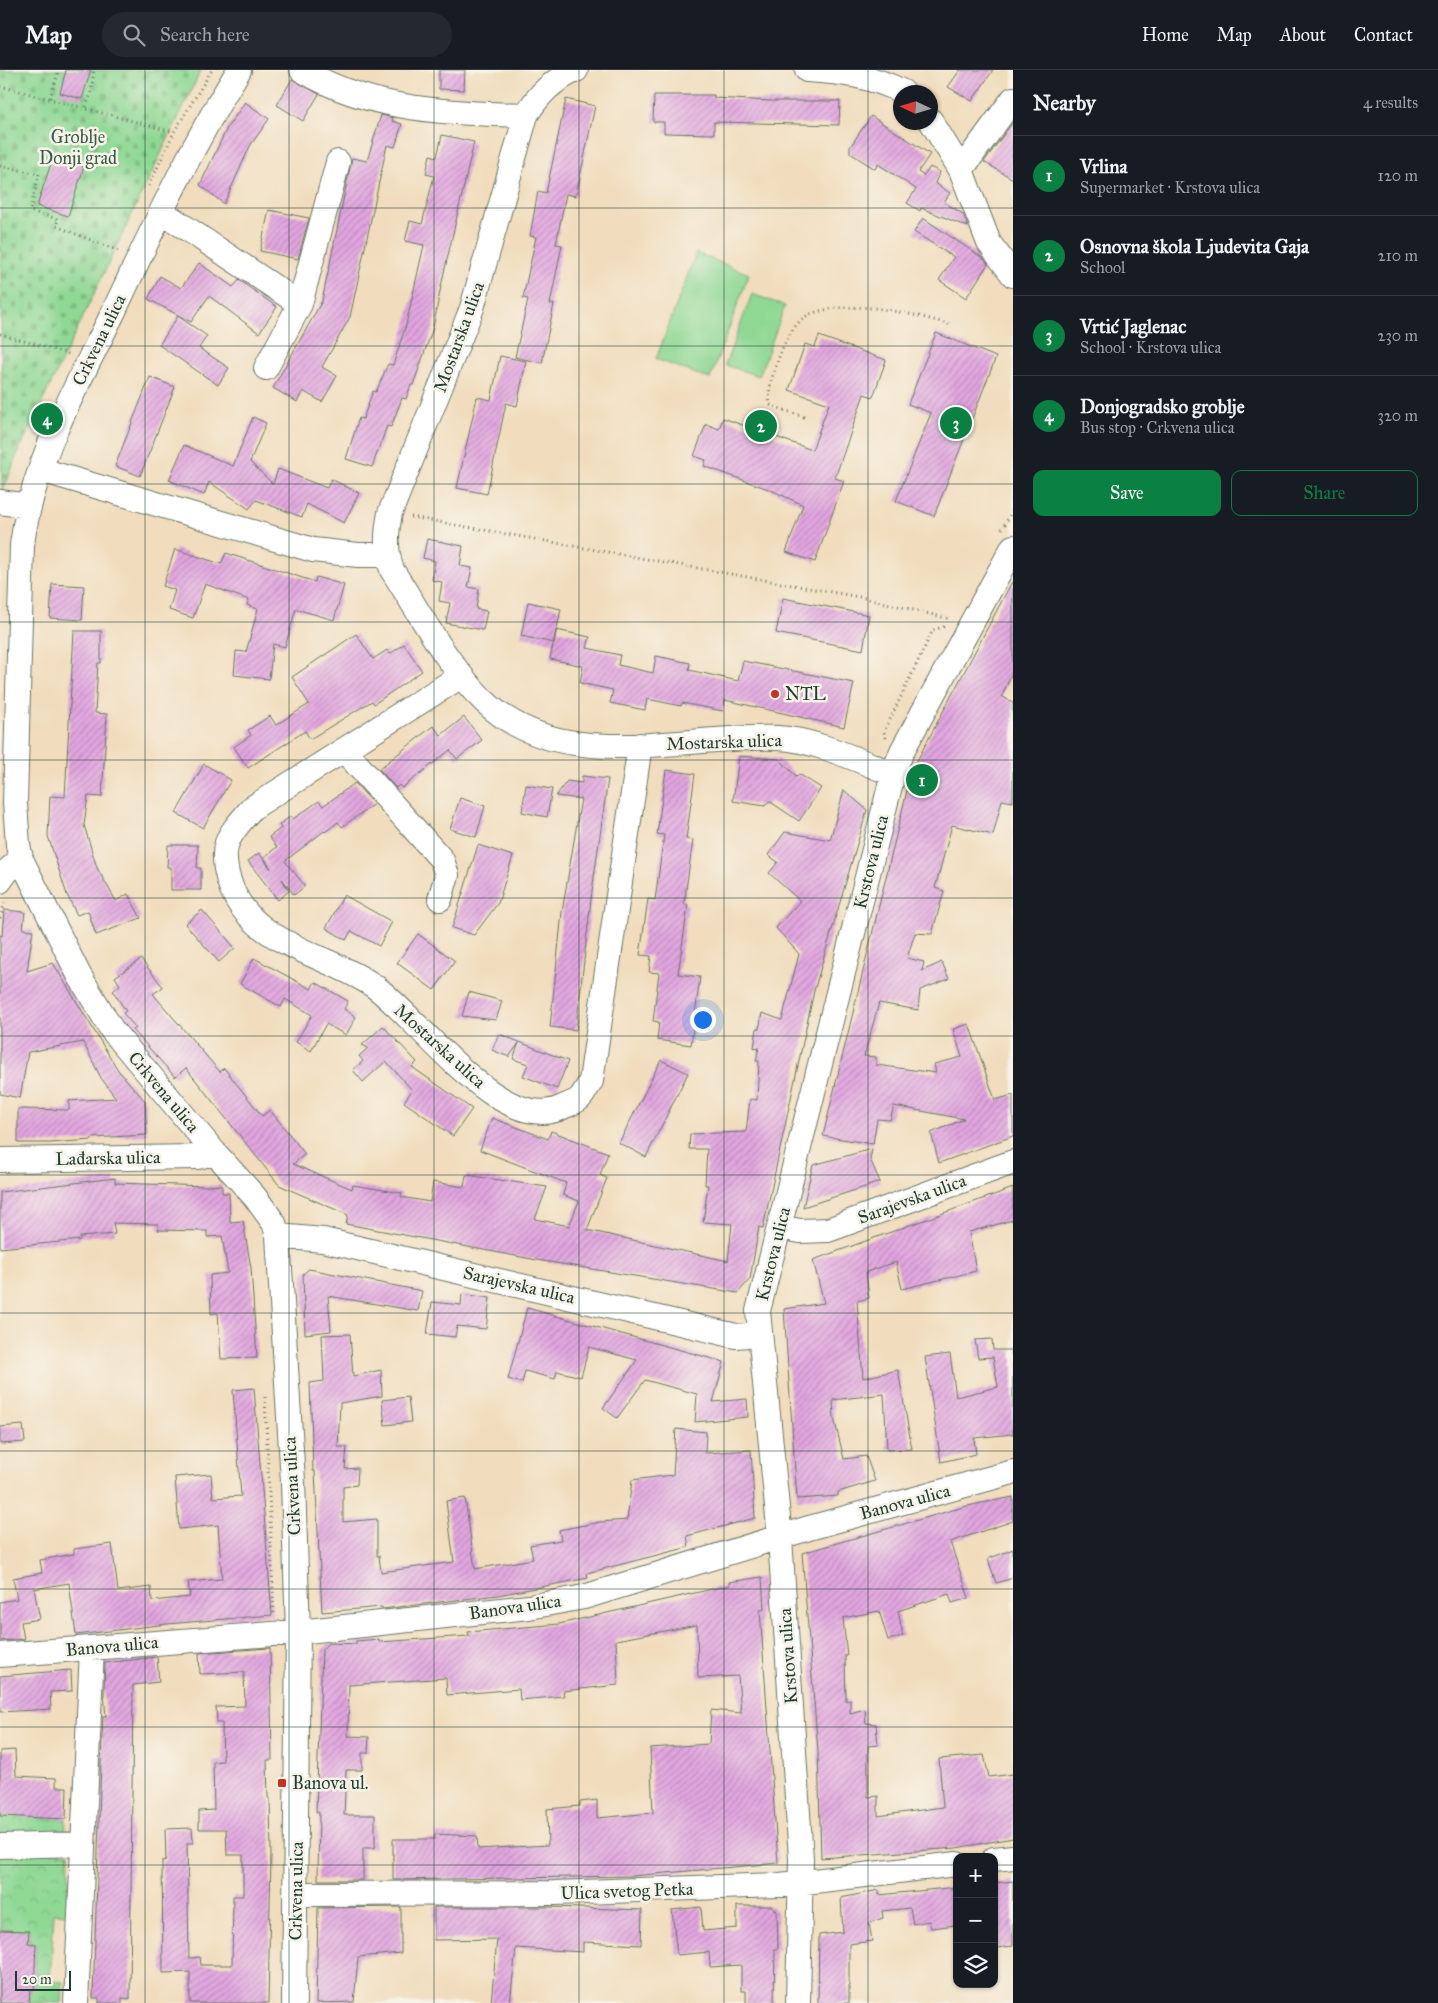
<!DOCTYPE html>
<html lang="en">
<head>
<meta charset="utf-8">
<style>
  body { margin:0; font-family:"IM FELL Great Primer",serif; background:#242831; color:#f1f3f6 }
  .controls { position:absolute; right:15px; bottom:15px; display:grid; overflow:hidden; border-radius:10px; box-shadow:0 1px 4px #0004 }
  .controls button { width:45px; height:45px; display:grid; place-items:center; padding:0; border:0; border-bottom:1px solid #363941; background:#171b24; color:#f1f3f6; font:25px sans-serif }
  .compass { position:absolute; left:893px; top:15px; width:45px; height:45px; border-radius:50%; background:#171b24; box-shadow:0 1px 4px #0004; rotate:274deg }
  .scale { position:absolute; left:15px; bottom:12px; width:56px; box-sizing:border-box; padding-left:5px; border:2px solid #1f3d34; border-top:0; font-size:14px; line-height:18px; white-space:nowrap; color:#1f3d34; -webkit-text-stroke:4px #f7f3e8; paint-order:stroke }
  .you { position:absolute; left:702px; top:949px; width:18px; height:18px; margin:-12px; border:4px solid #fff; border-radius:50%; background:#1a73e8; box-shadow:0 0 0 8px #1a73e833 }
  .badge { display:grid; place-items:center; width:32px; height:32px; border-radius:50%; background:#0b8043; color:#fff; font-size:16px; font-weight:700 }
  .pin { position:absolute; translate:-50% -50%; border:2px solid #fff; box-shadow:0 1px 5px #0006 }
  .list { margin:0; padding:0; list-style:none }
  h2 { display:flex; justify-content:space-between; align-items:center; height:65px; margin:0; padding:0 20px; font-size:21px }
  h2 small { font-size:16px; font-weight:400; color:#9ea1a6 }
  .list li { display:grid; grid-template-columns:32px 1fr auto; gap:15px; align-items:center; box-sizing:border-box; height:80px; padding:0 20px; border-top:1px solid #363941 }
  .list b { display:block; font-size:19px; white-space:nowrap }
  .list p { margin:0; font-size:16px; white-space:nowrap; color:#9ea1a6 }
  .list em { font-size:16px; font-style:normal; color:#9ea1a6 }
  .actions { display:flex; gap:10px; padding:15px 20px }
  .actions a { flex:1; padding:11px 0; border:1px solid #0b8043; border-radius:10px; text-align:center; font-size:18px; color:#0b8043 }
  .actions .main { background:#0b8043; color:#fff }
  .icon { flex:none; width:28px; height:28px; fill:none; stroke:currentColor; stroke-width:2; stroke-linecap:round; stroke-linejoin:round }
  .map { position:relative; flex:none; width:1013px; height:1933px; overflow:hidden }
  header { display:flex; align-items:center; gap:30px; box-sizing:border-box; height:70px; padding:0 25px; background:#171b24; border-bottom:1px solid #363941 }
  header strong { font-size:24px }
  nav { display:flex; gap:28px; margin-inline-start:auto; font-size:18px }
  .search { width:350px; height:45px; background:#242831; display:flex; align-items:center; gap:12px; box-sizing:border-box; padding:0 18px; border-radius:28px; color:#9ea1a6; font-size:19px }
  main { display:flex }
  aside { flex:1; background:#171b24 }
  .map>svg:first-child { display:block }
  .cemetery { fill:url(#cemetery-stones); stroke:#578a64 }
  .park { fill:url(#park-crowns); stroke:#578a64 }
  .garden { fill:#8fd894; stroke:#578a64 }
  .building { fill:url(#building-hatch) }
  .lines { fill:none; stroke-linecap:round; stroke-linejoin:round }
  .minor-casing { stroke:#687564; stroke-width:26 }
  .path { stroke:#687564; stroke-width:3; stroke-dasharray:1 4; stroke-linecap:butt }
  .minor { stroke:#fff; stroke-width:24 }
  .grid { fill:none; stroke:#1f3d34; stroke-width:1; stroke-opacity:0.55 }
  .poi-dot { fill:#c8321e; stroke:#f7f3e8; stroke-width:2 }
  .labels { text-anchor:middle; stroke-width:5; stroke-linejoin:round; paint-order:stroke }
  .park-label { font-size:18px; fill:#355c47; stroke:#f7f3e8 }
  .street-label { font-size:18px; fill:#1f3d34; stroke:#f7f3e8 }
  .poi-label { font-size:18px; fill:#1f3d34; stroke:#f7f3e8; text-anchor:start }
</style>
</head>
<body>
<header>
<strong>Map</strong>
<div class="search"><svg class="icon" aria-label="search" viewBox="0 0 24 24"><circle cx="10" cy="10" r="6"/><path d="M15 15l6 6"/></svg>Search here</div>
<nav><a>Home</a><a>Map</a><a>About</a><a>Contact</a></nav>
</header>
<main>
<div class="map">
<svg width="1013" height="1933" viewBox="0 0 1013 1933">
  <defs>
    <pattern id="cemetery-stones" width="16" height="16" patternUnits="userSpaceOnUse" patternTransform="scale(1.25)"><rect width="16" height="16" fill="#8fd894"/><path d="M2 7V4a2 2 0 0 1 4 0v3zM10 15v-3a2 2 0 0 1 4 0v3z" fill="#7bba80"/></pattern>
    <pattern id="park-crowns" width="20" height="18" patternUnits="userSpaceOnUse" patternTransform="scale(1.25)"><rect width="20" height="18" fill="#8fd894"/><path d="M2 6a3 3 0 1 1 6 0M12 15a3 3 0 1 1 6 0" fill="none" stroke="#7bba80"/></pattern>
    <pattern id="building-hatch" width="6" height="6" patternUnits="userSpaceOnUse" patternTransform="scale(1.25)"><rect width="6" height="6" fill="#e2a6e0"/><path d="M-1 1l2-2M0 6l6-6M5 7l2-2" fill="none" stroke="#b788b6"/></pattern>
  </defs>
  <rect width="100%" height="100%" fill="#f7f3e8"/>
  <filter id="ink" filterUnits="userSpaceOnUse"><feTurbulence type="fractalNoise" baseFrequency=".02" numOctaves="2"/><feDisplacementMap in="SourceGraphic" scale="10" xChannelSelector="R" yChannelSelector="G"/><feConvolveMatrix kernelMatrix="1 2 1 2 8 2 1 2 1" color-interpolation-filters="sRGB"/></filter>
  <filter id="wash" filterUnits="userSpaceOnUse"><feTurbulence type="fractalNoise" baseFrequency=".0096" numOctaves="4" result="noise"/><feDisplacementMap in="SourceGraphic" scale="20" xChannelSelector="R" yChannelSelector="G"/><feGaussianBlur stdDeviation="1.12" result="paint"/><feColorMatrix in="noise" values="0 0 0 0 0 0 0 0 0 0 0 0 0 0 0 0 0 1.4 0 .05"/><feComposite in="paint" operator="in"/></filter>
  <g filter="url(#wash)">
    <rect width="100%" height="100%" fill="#f1ddbd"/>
    <path class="cemetery" d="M0,0H201L16,387L2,425Z"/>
    <path class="park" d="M41,1742V1749H66L65,1765L0,1770V1746Z
      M0,1781L69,1783L68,1844L54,1843L50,1911L63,1912L62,1933H29L30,1919H34L36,1874L29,1873V1861L0,1860Z"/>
    <path class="garden" d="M696,183L749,204L710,309L656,289Z
      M752,224L785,236L759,306L725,295Z"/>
    <g id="blocks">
      <path class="building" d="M66,0H91L82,29L60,23Z
        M439,0H465L464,20L439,19Z
        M960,0H993L972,31L948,17Z
        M292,9L319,24L303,51L277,35Z
        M654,25H714V28L771,31H840L839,55L714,52V64L664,63V52H653Z
        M566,29L595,36L576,126L566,124L556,174L562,175L550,234H554L542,293L515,287L528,229L523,228L536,167L530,166L538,121L546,123Z
        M245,32L269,49L250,76L224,134L200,115L227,58Z
        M381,45L393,48L392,51L402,54L395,77L387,75L350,247L322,297L337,306L322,332L303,321L297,332L273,318L322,231L352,88L367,91Z
        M871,46L930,84L918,102L924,106L930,97L940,102L935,113L950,123L944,132L963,144L968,157L921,138L920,141L907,133L916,119L878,94L875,99L850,83V77Z
        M1013,52V109L984,92Z
        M442,65L474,72L441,216L433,258L413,315H411L406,329L402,328L391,357L387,356L372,397L346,389L359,348L363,349L373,321L376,322L388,294L393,295L406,255L424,175L405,171L410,151L422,154L434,106L426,104L430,85L437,87Z
        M53,87L84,97L68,146L37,136Z
        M269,140L309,148L298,189L260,181Z
        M923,148L984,189L988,194L966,228L939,210L954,187L914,162Z
        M199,193L233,217L239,210L277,237L259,263L209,226L191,252L148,229L160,206L181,218Z
        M178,246L207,266L199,278L229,298L218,315L159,275Z
        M936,263L996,287L934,446L896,431L931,343L908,334Z
        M819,266L886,290L873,327L864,324L835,408L844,411L815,492L786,482L803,435L771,420L704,396L706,390L694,386L706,354L719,359L723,348L812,380L829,334L789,320L805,274L815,277Z
        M500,286L526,291L517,336L506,333L487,424L457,418L477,327L491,330Z
        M150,307L175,317L140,406L115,396Z
        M253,347L266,353L250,392L273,414L278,399L327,418L331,409L359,423L344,453L307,434L302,447L256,430L249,439L209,412L204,425L169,410L184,375L233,396Z
        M427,469L463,476L460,496L472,498L468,517L479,519L476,539L487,541L483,560L446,553L450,533L439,531L442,512L432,510L435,491L423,488Z
        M175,479L221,494L226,483L315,512L316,507L344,515L334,550L296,539L285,577L273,574L269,609L234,605L236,581L246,582L258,539L247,535L249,530L205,514L193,548L169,540L175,520L163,516Z
        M1013,510V600L1002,626L1013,633V732L1002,730L993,765L952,755L935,818L944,821L932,864L915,863L907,888L924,892L922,901L942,892L949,909L920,920L918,940L879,933L864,986L876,987V995L936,1003L934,994L962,987L953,959L969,954L995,1030L1013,1025V1066L939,1093L931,1063L964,1049L894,1036L890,1050L877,1049L873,1074L823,1066L912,700Z
        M52,514L84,516L82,550L50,548Z
        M783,528L869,545L863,580L776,563Z
        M528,532L561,539L554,573L521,566Z
        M556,560L590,567L587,578L620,585L618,595L653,603L656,586L690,593L689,600L738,611L743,591L854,613L844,657L725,630L723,641L682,633L681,636L647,629L645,640L610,633L613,620L580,613L583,596L550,589Z
        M74,561H101V593H98L95,643L107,644L102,727L88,726L84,755L97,798L116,831L128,824L141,848L96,865L88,841L77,845L67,825L48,766L50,726L65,727Z
        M356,564L373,589L387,580L390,584L404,574L422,601L374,634L372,631L310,669L305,661L248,698L234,677L251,665L248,660L270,646L276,655L309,634L292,607Z
        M464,647L482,670L457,689L450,680L402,718L399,715L396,718L379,699L433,656L441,665Z
        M739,686L779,689L797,707L799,704L821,718L799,751L769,731L765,736L733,731Z
        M204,694L231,710L203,758L176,743Z
        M666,700L695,704L686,769L693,770L684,834L688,835L678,904L700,907L691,975L657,970L659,952L653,951L659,903L649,902L651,886L640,885L648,829L655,830L664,765L657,764Z
        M582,706L608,709L592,821L576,960L550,957L562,842L581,729L556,726L567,711L582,713Z
        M355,713L374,734L342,757L338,752L325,762L324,761L285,791L305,816L294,825L282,809L289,821L278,830L248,791L259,783L271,799L264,787L277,777L269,767L281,758L279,755L291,746L293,749L319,731L323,736Z
        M526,715L552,719L547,747L522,742Z
        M844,720L867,740L814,921L763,1158L759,1157L750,1209L738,1223L537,1190L346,1154L348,1145L279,1115L186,998L175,1007L133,960L136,958L123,943L126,941L113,921L120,915L115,907L141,889L163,917L153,924L220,1002L224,998L262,1046L270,1040L305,1084L293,1094L352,1119L353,1115L402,1123L401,1127L430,1132L433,1112L464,1117L466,1105L547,1117L535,1149L569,1156L579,1131L563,1125L566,1113L480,1080L492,1048L548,1069L551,1061L608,1083L600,1105L607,1108L587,1160L728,1191L732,1154L703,1152L708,1115H705L707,1079H689L690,1064L746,1062L750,1029L757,1030L759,991H756L759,977L754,978L757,958L759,959L762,943L782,950L799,884L776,858L800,831L769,803L778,792L768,785L785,762L830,770Z
        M460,728L485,736L476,767L450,759Z
        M168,775H198L197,798H201V820H171V797H167Z
        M478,775L513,786L498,833L474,865L452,858Z
        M344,825L392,852L379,876L351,861L346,870L326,858Z
        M4,840L25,842L23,859L33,860L27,901L53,893L118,1000L145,1031L147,1065L92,1068V1070L49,1073H18V1039L69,1040V1031L116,1028L101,1008L83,972L28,982L20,1028L0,1024V865L2,866Z
        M202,840L235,878L219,892L185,854Z
        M418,864L455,891L434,920L397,893Z
        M254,888L311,919L315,912L348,931L344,939L356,947L346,965L326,954L311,981L296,972L312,945L285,929L281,937L240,914Z
        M469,922L502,931L496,950L462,946Z
        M383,956L417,992L412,997L472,1039L453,1066L404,1032L412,1020L386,991L363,1012L353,1000L363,991L359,986L368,978L362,975Z
        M499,964L568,991L557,1019L523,1006L528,994L513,989L519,973L509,987L492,980Z
        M661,990L688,1003L646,1087L619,1073Z
        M872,1079L870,1089L880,1112L803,1137L813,1095Z
        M115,1108V1113L207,1116L222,1115V1123H229L230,1152L243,1151L251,1198L257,1288L221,1289L218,1243L211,1244L210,1205L228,1203L222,1166L207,1167V1161L158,1160V1154L113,1153L115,1164L80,1167V1170L0,1178V1122Z
        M1013,1118V1150L969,1162L976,1201L902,1219L896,1192L866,1202L869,1228L857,1231L863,1308L898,1300L912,1379L887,1380L884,1324L833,1330L834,1348L844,1389L866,1386L875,1411L838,1422V1426L797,1429L784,1239L824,1233L813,1190Z
        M309,1199L422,1221L418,1241L328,1226L331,1261L305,1264L303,1204Z
        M462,1224L490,1228L486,1259L457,1256L455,1267L427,1264L432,1232L461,1235Z
        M527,1238L724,1292L713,1332L747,1329L748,1347L695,1352L697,1324L645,1310L617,1348L603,1338L637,1290L589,1277L581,1307L557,1301L555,1309L525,1301L522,1313L508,1309Z
        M350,1264L353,1306L381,1300L382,1326L340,1333L338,1377H347L345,1399L358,1398L357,1415L343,1417V1452L377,1449V1486H379L381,1502L454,1492L446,1431L465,1428L475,1499L533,1489L530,1475L561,1470L559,1460L600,1452L627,1450L632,1410L673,1405L676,1359L706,1362L705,1383L751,1380L755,1448L687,1466L689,1477L587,1503L588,1508L498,1525L382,1539V1537L322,1542L315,1401H313L310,1313L324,1311L322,1265Z
        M992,1269L993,1280H1011L1013,1289V1364L974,1368L976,1384L941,1392L925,1287L950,1284L956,1327L998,1317L993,1287L978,1288L975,1270Z
        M254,1318L272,1545L167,1554L76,1565L69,1513L34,1519L40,1549L21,1552L24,1569L0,1571V1532L17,1529L13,1508L42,1503L40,1490L74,1484V1479L112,1474L118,1521L151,1517L152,1531L190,1527L188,1512L222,1509L218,1455L179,1459L175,1407L211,1404L213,1428L241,1426L233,1320Z
        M408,1327L411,1352L385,1355L382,1330Z
        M23,1355L25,1372L0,1374V1357Z
        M1013,1427V1451L950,1472L969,1528L952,1533L949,1524L898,1541L903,1566L888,1570L879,1541L843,1548L847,1586H845L846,1631L850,1630V1643L865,1639L866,1653L876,1654L878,1675L868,1676V1727L878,1726V1746L943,1737L939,1689L984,1685L989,1707L1013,1704V1768L956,1778L821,1788L818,1681L802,1483L967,1436Z
        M1013,1479V1508L996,1513L988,1489Z
        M762,1507L764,1539L760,1540L778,1793L632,1806L393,1810V1769H435V1764L477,1766L478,1779L548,1775L547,1739L580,1736V1732L597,1730V1748L653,1743L650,1678L709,1674L711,1640L741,1643L738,1606L698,1608L697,1555L616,1570L618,1615L563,1621L564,1626L520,1630L519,1619L447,1625L446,1608L349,1615L348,1666L369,1667L368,1683H362V1700H346L344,1745H375V1778H363V1810H318L319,1742H316L322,1580L328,1573L356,1574V1571L379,1569V1572L469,1566L468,1562L559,1554L730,1515L729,1512Z
        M270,1578L272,1690H267L268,1728H270L271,1784L268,1933H190V1902L163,1903L162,1791L166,1790L165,1759L192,1758L193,1773H187L189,1888L200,1887L201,1895H232L233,1826H243V1785H227L226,1759H199V1741L214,1740L213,1692L223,1691L222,1653H217L216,1637L245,1636L244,1602L200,1604L199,1583Z
        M157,1587L159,1612L133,1615L130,1929L122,1928V1933H99V1928H93L101,1692L103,1646H106L104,1625L105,1593Z
        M71,1600L72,1621L50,1622L51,1639L0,1642V1606Z
        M15,1680L16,1706L56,1708V1717H67L66,1749L0,1746V1681Z
        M1013,1811V1876L996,1878L994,1813Z
        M957,1817V1855L931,1858L929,1851L913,1854L910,1838L882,1841L883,1848L869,1853L872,1871L849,1874V1933H818L819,1865L843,1862L841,1828L879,1820V1825Z
        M737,1836H771L777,1841L778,1879H775L774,1933H746V1921H741V1895L710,1897L709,1882L677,1885L672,1840L701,1837L703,1861L737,1858Z
        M401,1837V1883L358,1887L354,1932L316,1933L318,1838Z
        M434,1837H550L642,1840L641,1875L583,1872V1882L516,1878L510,1933H491L497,1869L434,1870Z
        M0,1860L29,1861L28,1873L36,1874L34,1920L30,1919L29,1933H0Z"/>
    </g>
  </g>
  <g filter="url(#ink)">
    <use href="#blocks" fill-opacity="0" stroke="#687564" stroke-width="1"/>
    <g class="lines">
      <g class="minor-casing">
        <path id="minor" d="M239,0C190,78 152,160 113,243C77,316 32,392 22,475L15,733L18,775L21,789L79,905L112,960L215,1083L255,1127L274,1153L278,1166L293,1412L298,1562L294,1933
          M302,0C370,41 449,43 526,45
          M576,0C553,10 539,24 526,45L472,238L390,443C386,464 385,480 392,500C420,543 446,594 483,630C560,706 682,664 778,668C813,669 860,691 893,704
          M807,0C842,2 872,6 903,22
          M931,51L961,100L989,173L1013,205
          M961,100L1013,29
          M162,142L300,234
          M266,298L300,234L338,92
          M41,400L313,480L358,485H387
          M0,432L29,436
          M461,606L252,738C229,765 218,774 229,811C248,875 327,883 374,916C418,947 503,1070 565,1036C570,1034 578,1031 581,1027C585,1022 588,1016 591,1011L640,675
          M344,680L442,790L447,805L440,829
          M0,811L7,801L21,789
          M0,1090L197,1087L215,1083
          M780,1157L800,1161L828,1160L1013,1092
          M278,1166L323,1170L736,1266L759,1264
          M0,1585L298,1562L529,1537L584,1527L809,1458L1013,1402
          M0,1776L83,1774
          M994,1789L1013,1787
          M296,1824L555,1823L780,1815L957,1794
          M76,1933L92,1578
          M798,1933L801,1789L780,1468L758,1241L893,704L902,681L1013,477"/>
      </g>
      <path class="path" d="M0,16L174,62
        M50,28L59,0
        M86,37L91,23L94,0
        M0,96L39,104L30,141L58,149L56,156L121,182
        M149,116L174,62L212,0
        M0,264L69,284
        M804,347L770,335C767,318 774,302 779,287C785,271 796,248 813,243C857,229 909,243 952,255
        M411,447L865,528L950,549
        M1002,459L1013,440
        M886,668L884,662L933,560L947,556
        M0,848L5,832
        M265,1327L274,1543"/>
      <use href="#minor" class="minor"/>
    </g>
  </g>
  <path class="grid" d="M145,0V1933M289,0V1933M434,0V1933M579,0V1933M724,0V1933M868,0V1933M0,138H1013M0,276H1013M0,414H1013M0,552H1013M0,690H1013M0,828H1013M0,966H1013M0,1105H1013M0,1243H1013M0,1381H1013M0,1519H1013M0,1657H1013M0,1795H957M994,1795H1013"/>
  <g class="poi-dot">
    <circle cx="775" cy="624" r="5"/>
    <rect x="277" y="1708" width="10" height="10" rx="2.5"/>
  </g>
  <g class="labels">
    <g class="park-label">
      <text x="78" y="73">Groblje<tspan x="78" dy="21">Donji grad</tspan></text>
    </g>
    <g class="street-label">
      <text transform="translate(459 267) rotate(-70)" y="6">Mostarska ulica</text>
      <text transform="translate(99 270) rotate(-64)" y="6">Crkvena ulica</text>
      <text transform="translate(724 672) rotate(-2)" y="6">Mostarska ulica</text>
      <text transform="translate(871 792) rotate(-76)" y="6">Krstova ulica</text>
      <text transform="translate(440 976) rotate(42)" y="6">Mostarska ulica</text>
      <text transform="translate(164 1022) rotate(50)" y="6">Crkvena ulica</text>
      <text transform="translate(108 1088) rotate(-1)" y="6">Lađarska ulica</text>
      <text transform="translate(912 1129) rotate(-20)" y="6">Sarajevska ulica</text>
      <text transform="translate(773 1184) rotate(-76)" y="6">Krstova ulica</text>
      <text transform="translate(519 1215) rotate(13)" y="6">Sarajevska ulica</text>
      <text transform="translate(292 1416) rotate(-93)" y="6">Crkvena ulica</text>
      <text transform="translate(905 1432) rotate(-15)" y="6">Banova ulica</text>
      <text transform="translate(515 1537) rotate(-8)" y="6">Banova ulica</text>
      <text transform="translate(112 1576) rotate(-5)" y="6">Banova ulica</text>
      <text transform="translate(788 1586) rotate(-94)" y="6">Krstova ulica</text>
      <text transform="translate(296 1821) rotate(-89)" y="6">Crkvena ulica</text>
      <text transform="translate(627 1821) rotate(-2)" y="6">Ulica svetog Petka</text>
    </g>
    <g class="poi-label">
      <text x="785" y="630">NTL</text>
      <text x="292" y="1719">Banova ul.</text>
    </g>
  </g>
</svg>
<div class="controls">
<button>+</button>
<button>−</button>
<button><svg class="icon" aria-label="layers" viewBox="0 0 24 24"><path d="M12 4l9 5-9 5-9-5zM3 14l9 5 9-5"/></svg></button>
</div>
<svg class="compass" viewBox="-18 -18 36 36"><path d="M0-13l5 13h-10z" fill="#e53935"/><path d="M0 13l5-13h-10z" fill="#9ea1a6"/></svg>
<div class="scale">20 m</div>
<div class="you"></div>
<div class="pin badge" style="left:922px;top:710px">1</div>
<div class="pin badge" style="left:761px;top:356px">2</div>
<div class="pin badge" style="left:956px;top:353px">3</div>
<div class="pin badge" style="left:47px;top:349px">4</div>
</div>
<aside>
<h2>Nearby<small>4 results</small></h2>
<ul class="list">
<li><span class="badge">1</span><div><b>Vrlina</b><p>Supermarket · Krstova ulica</p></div><em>120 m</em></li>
<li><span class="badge">2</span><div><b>Osnovna škola Ljudevita Gaja</b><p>School</p></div><em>210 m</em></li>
<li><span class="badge">3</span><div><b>Vrtić Jaglenac</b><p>School · Krstova ulica</p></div><em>230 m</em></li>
<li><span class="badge">4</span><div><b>Donjogradsko groblje</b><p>Bus stop · Crkvena ulica</p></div><em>320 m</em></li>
</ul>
<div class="actions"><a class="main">Save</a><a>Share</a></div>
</aside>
</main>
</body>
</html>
